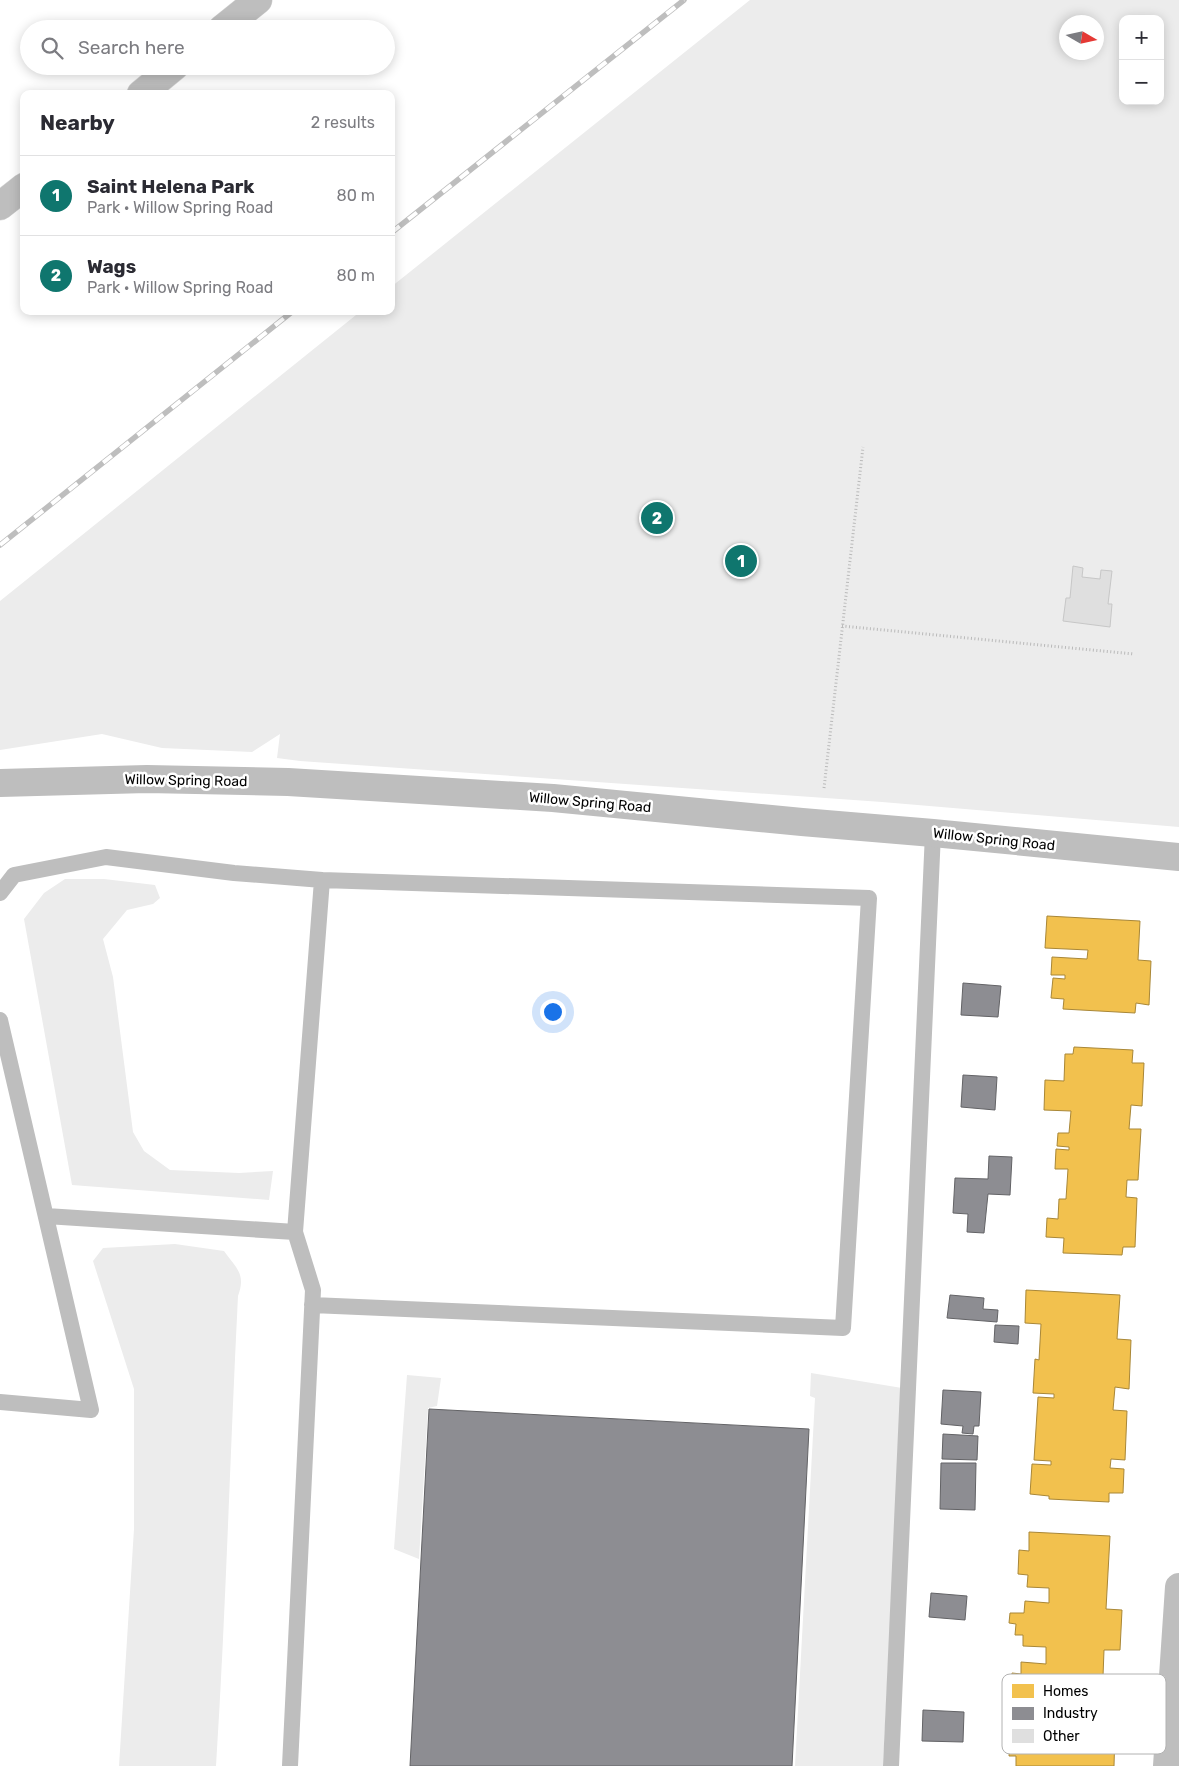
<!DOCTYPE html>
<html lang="en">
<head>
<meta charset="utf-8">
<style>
  body { margin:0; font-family:Rubik,sans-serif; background:#f2f2f3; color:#2b2b33 }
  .controls { position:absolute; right:15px; top:15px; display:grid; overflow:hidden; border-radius:10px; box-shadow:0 2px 12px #0003 }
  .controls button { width:45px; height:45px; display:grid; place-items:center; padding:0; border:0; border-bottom:1px solid #e1e1e2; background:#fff; color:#2b2b33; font:25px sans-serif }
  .compass { position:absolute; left:1059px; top:15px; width:45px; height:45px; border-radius:50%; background:#fff; box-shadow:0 2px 12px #0003; rotate:99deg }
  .you { position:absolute; left:552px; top:1011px; width:18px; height:18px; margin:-12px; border:4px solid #fff; border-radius:50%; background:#1a73e8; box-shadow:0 0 0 8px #1a73e833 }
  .badge { display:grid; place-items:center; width:32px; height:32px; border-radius:50%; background:#0f766e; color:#fff; font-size:16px; font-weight:700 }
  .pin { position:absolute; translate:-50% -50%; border:2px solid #fff; box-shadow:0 1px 5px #0006 }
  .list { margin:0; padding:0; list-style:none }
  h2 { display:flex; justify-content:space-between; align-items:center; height:65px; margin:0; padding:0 20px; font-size:21px }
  h2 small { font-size:16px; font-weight:400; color:#7c7c81 }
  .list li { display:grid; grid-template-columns:32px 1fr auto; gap:15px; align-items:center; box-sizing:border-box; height:80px; padding:0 20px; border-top:1px solid #e1e1e2 }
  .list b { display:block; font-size:19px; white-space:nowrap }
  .list p { margin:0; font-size:16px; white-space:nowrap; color:#7c7c81 }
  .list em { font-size:16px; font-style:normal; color:#7c7c81 }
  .icon { flex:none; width:28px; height:28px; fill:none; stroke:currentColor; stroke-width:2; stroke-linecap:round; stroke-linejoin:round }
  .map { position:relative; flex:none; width:1179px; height:1766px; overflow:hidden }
  .search { position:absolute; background:#fff; box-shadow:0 2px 12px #0003; left:20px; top:20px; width:375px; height:55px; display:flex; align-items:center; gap:12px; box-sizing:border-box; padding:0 18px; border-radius:28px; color:#7c7c81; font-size:19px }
  .panel { position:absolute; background:#fff; box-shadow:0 2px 12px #0003; left:20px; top:90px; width:375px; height:225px; border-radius:10px }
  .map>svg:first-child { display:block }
  .green { fill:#ececec; fill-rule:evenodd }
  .homes { fill:#f2c14e; stroke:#a98737 }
  .industry { fill:#8d8d92; stroke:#636366 }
  .building { fill:#dfdfdf; stroke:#c7c7c7 }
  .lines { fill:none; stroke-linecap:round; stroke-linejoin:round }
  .primary-casing { stroke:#dbdbdb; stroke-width:29 }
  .path { stroke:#b9b9b9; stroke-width:3; stroke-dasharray:1 2.5; stroke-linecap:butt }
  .lane { stroke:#bebebe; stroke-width:16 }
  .street { stroke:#bebebe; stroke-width:28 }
  .primary { stroke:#bebebe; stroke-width:28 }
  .rail-casing { stroke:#bebebe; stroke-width:5.5 }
  .rail { stroke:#fff; stroke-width:4; stroke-dasharray:11; stroke-linecap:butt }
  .labels { text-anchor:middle; stroke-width:5; stroke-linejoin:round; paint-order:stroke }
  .street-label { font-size:14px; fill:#000; stroke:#fff }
  .key { fill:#fff; stroke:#b2b2b2; stroke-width:1 }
  .key-label { font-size:14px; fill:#000 }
</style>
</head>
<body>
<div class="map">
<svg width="1179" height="1766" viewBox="0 0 1179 1766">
  <rect width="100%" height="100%" fill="#fff"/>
  <path class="green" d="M750,0H1179V827L882,802L300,761L277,758L280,734L252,752L162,748L102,734L0,750V601L361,311H391V287ZM1123,19H1160V101H1123ZM1066,22H1096V52H1066Z
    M65,879H104L155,885L160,898L153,904L127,910L103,939L113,977L133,1132L144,1151L170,1170L239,1173L273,1171L269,1200L72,1185L24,919L44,893Z
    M175,1244L224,1251C237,1269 246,1274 238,1296C230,1453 226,1610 216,1766H119L134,1529V1389L93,1261L103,1248Z
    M811,1373L902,1388L883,1766H795L815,1398L810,1396Z
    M407,1375L441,1378L437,1406L428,1408L419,1559L394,1549Z"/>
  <path class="homes" d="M1047,916L1140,921L1138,960L1151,961L1149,1005L1136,1003L1135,1013L1063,1009L1064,999L1051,998L1053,978L1065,979V975H1051L1052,957L1087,959L1088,950L1045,948Z
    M1074,1047L1133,1050L1132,1063H1144L1142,1106L1131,1105L1129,1129H1141L1138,1180H1127L1126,1197L1137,1198L1135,1247H1123L1122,1255L1063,1253L1064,1238L1046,1237L1047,1218L1058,1219L1059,1199H1066L1068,1169H1055L1056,1149L1069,1150V1147L1057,1146L1058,1133H1069L1071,1111L1044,1110L1045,1080L1064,1081L1065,1054H1073Z
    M1026,1290L1120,1295L1117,1339L1131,1340L1129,1389L1115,1387L1113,1410L1127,1411L1125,1460L1111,1459L1110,1468L1124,1469L1123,1493H1109V1502L1049,1499V1496L1030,1494L1032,1464L1051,1465V1461L1034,1460L1038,1397L1054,1398V1394L1033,1393L1035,1359L1039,1360L1041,1324L1025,1323Z
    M1029,1532L1110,1536L1106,1609L1122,1610L1120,1650H1104L1101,1729L1115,1730L1114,1766H1016V1756H1009L1011,1734L1018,1735V1724L1043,1726L1044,1709L1019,1708V1697H1011L1012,1673L1021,1674V1662L1046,1664V1647L1023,1646V1635H1015L1016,1624L1009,1623L1010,1613H1024L1025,1601L1049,1603V1588L1027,1587L1028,1575L1018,1574L1019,1550L1029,1551Z"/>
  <path class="industry" d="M963,983L1001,986L998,1017L961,1015Z
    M963,1075L997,1077L995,1110L961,1107Z
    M989,1156L1012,1157L1010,1195L988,1194L984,1233L967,1232L968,1214L953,1213L955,1178L988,1179Z
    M950,1295L984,1298L983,1309L998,1310L997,1322L947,1318Z
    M995,1325L1019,1326L1018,1344L994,1342Z
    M943,1390L981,1392L979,1426H974L973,1434L962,1433L963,1426L941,1424Z
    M429,1409L809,1429L792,1766H410Z
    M943,1434L978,1436L977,1460L942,1459Z
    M941,1463H976L975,1510L940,1509Z
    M931,1593L967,1596L965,1620L929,1617Z
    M923,1710L964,1712L963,1742L922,1741Z"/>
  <path class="building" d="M1073,566L1083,568L1082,577L1100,579L1101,570L1112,571L1108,604H1112L1110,627L1063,621L1066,598H1070Z"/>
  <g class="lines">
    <g class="primary-casing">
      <path id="primary" d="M222,29L258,0
        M141,94L175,66
        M0,206L24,187"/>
    </g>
    <path class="path" d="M842,626L1134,654
      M824,788L863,447"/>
    <path class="lane" d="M0,893L14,875L106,857L234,873L322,880L295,1232L313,1290L290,1766
      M0,1020L91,1410L0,1402
      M46,1216L295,1232
      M312,1305L843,1328L869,898L322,880
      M891,1766L933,833"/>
    <path class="street" d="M0,783L147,779L288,782L553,798L802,822L933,833L1179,857
      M1167,1766L1179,1587"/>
    <use href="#primary" class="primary"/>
    <g class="rail-casing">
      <path id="rail" d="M391,233L684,0
        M0,545L293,311"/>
    </g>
    <use href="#rail" class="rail"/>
  </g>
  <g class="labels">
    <g class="street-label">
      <text transform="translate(186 780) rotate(1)" y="5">Willow Spring Road</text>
      <text transform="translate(590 802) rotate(5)" y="5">Willow Spring Road</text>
      <text transform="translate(994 839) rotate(6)" y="5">Willow Spring Road</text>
    </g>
  </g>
  <rect x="1002" y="1674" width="164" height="80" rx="8" class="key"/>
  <rect x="1012" y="1684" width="22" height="14" fill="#f2c14e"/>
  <rect x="1012" y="1707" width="22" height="13" fill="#8d8d92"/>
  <rect x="1012" y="1729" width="22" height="14" fill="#dfdfdf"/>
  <g class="key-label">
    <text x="1043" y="1696">Homes</text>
    <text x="1043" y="1718">Industry</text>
    <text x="1043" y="1741">Other</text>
  </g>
</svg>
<div class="controls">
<button>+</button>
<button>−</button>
</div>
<svg class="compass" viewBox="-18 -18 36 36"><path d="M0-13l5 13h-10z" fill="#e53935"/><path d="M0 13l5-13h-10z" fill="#7c7c81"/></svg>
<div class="you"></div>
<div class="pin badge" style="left:741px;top:561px">1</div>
<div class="pin badge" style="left:657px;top:518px">2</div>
<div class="search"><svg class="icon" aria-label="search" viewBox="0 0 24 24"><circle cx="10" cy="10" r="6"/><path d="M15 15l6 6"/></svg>Search here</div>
<section class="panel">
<h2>Nearby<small>2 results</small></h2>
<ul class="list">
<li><span class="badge">1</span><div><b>Saint Helena Park</b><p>Park · Willow Spring Road</p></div><em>80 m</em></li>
<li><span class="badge">2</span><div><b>Wags</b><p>Park · Willow Spring Road</p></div><em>80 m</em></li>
</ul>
</section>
</div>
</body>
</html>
